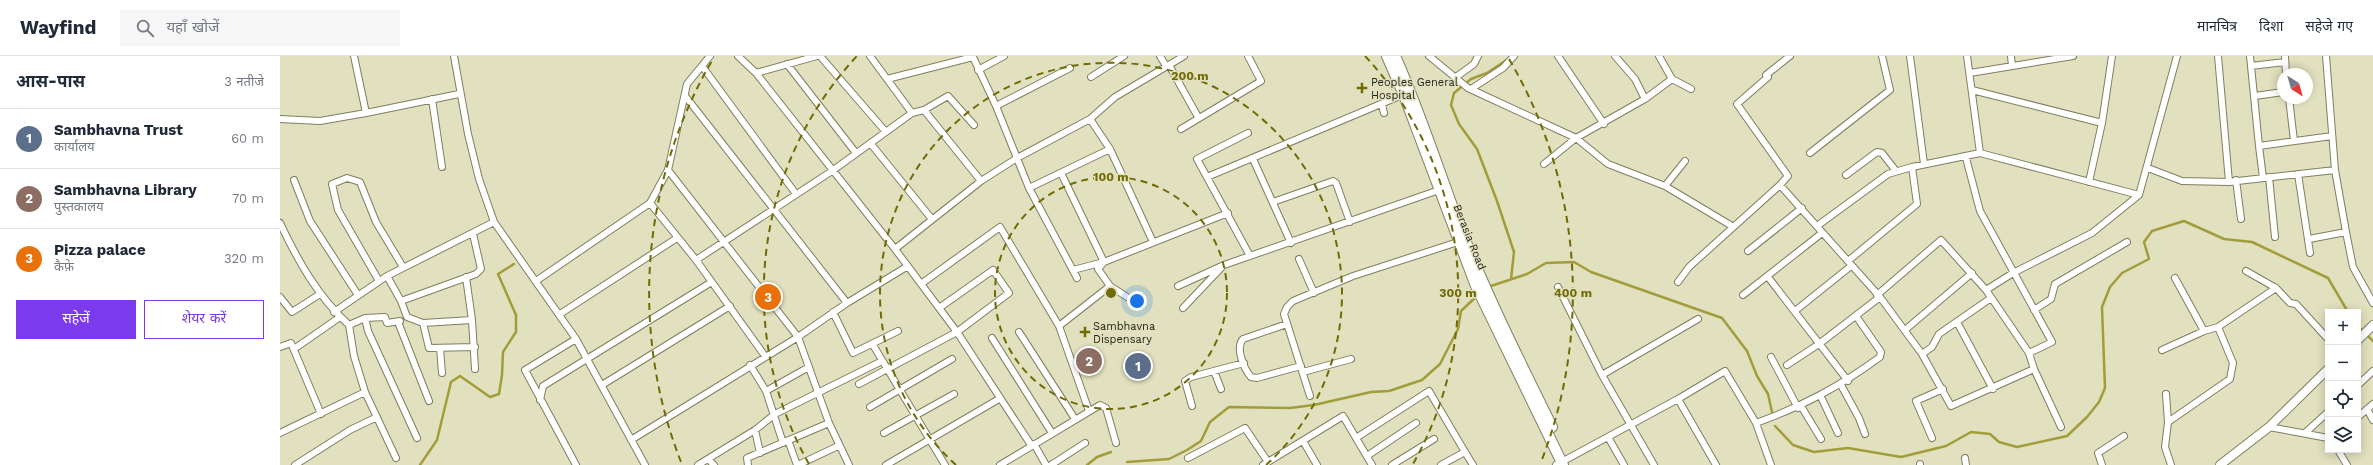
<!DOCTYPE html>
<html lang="hi">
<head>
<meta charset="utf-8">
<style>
  body { margin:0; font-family:"Work Sans","Noto Sans Devanagari",sans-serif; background:#f6f6f7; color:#1f2937 }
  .controls { position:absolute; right:12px; bottom:12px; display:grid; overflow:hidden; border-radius:0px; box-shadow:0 2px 10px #0003 }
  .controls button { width:36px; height:36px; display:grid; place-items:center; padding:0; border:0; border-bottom:1px solid #e0e1e3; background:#fff; color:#1f2937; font:20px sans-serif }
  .compass { position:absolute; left:1997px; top:12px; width:36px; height:36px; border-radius:50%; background:#fff; box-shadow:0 2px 10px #0003; rotate:143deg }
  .you { position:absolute; left:857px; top:245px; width:14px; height:14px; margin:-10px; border:3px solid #fff; border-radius:50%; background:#1a73e8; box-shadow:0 0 0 6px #1a73e833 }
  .badge { display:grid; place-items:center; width:26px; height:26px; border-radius:50%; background:#7c3aed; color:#fff; font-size:13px; font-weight:700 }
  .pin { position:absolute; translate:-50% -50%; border:2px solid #fff; box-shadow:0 1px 4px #0006 }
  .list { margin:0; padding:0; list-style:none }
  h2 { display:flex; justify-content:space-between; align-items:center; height:52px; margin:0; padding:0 16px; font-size:17px }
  h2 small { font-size:13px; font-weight:400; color:#747a83 }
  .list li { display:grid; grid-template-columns:26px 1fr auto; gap:12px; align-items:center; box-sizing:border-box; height:60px; padding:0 16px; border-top:1px solid #e0e1e3 }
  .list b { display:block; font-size:15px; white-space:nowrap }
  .list p { margin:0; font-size:13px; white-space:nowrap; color:#747a83 }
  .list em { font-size:13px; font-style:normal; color:#747a83 }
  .actions { display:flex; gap:8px; padding:12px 16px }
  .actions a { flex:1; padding:9px 0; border:1px solid #7c3aed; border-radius:0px; text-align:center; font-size:14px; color:#7c3aed }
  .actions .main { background:#7c3aed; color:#fff }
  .icon { flex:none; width:22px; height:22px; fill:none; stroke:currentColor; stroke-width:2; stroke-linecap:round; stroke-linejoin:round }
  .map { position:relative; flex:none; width:2093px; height:409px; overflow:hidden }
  header { display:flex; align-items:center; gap:24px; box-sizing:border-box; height:56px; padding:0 20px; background:#fff; border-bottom:1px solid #e0e1e3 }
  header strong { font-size:19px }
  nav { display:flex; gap:22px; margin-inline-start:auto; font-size:14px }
  .search { width:280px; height:36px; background:#f6f6f7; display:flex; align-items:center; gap:10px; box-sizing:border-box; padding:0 14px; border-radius:0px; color:#747a83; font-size:15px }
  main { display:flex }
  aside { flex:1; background:#fff }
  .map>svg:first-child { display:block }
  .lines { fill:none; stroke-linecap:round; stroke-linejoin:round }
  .stream { stroke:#a29d3b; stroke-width:2.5 }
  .minor-casing { stroke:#7f7e5f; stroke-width:8 }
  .tertiary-casing { stroke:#7f7e5f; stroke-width:10 }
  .primary-casing { stroke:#7f7e5f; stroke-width:12 }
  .minor { stroke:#fff; stroke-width:6 }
  .tertiary { stroke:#fff; stroke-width:8 }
  .primary { stroke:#fff; stroke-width:10 }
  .ring { fill:none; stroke:#706b05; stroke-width:2; stroke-dasharray:7 5 }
  .poi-dot { fill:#706b05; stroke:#e1e1bf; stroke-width:1.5 }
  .labels { text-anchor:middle; stroke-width:3; stroke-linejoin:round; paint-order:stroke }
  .poi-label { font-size:11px; fill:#242417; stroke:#e1e1bf; text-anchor:start }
  .street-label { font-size:11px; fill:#242417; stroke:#e1e1bf }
  .centre { fill:#706b05; stroke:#e1e1bf; stroke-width:2 }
  .ring-label { font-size:12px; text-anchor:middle; font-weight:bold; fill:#706b05; stroke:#e1e1bf; stroke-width:3; stroke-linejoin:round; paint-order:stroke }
</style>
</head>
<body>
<header>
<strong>Wayfind</strong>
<div class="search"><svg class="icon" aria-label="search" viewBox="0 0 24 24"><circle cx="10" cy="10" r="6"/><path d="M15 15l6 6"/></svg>यहाँ खोजें</div>
<nav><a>मानचित्र</a><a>दिशा</a><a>सहेजे गए</a></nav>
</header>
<main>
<aside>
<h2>आस-पास<small>3 नतीजे</small></h2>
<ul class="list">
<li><span class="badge" style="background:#5c6f8a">1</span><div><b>Sambhavna Trust</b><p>कार्यालय</p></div><em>60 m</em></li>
<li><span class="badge" style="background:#8d6e63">2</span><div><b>Sambhavna Library</b><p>पुस्तकालय</p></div><em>70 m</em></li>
<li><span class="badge" style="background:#e8710a">3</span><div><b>Pizza palace</b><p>कैफ़े</p></div><em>320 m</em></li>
</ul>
<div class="actions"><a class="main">सहेजें</a><a>शेयर करें</a></div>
</aside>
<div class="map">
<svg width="2093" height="409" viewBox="0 0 2093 409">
  <rect width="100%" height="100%" fill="#e1e1bf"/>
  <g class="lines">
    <path class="stream" d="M1228,3L1207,17L1191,23L1174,37L1171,49L1179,68L1197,93L1217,145L1234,196L1231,223
      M1208,231L1247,218L1266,207L1294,206L1311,216L1442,262L1467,295L1477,320L1488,338L1492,356
      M2078,270L2093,285
      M1495,370L1513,389L1534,396L1568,392L1621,401L1666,390L1691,376L1710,378L1719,386L1737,391L1787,380L1807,361L1819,346L1825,332L1822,251L1830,231L1842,217L1869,203L1864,186L1872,175L1904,165L1944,183L1972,186L2048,222L2068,256
      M847,406L889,403L907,394L921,385L930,366L949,351L1010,352L1034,349L1091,336L1109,335L1142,324L1160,308L1178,273L1181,255L1198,239
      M140,409L157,384L171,326L180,320L210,341L219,338L222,319L223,296L236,276V259L218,218L234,208
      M807,409L817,401L831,396"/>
    <g class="minor-casing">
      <path id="minor" d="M74,0L86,57L179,38
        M174,0L188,78L199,123L214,166L296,283L365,409
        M458,0L476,17L615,193L677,276L751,389
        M540,0L606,76
        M590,0L632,57
        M880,0L886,10
        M1149,0L1188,32L1296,82L1328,108L1385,130L1452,170
        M1278,0L1324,68
        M1335,0L1355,23L1365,43
        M1630,0L1644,108
        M1687,0L1700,97
        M1731,0L1732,10
        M1938,0L1949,126
        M1970,0L1979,90L2052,80
        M2005,0L2006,18
        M2046,0L2055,114L2066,176L2073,211L2093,247
        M507,8L576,97
        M889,9L904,0
        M422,10L516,138
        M1971,10L2005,6
        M698,14L724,0
        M476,17L537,0
        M1690,17L1793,0
        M811,21L844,0
        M1176,21L1194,8L1198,0
        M607,23L693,1L716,50L749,132L797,222
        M1392,23L1411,33
        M1191,33L1223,12L1234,0
        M1692,34L1822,67
        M1975,40L2003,36
        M406,41L567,247
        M2009,42L2014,85
        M152,43L162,111
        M1102,49L1104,57
        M716,50L790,12
        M644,54L701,125
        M0,63L40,65L86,57
        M810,63L830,93L873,186
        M901,73L981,25L968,0
        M968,77L917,103L970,200
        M591,88L651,162
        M1979,90L1983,122
        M1530,97L1610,34L1602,0
        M1686,102L1700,155L1772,286L1749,297
        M973,103L1011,187
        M1264,108L1296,82L1365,43L1392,23L1379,0
        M1868,112L1902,125L1949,126L2055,114
        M388,114L518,281L549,367L569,409
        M781,117L824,206L818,213L830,230L847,241
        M2018,118L2030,197
        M1566,119L1597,96L1602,97L1616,115
        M927,121L1127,37
        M1989,121L1995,181
        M14,124L30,165L78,239
        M1956,124L1961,163
        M1809,126L1822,67L1832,0
        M1500,129L1508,120L1457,48L1488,21L1486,19L1510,0
        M1385,130L1405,105
        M749,132L830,93
        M993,146L1053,125L1056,127L1070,166
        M370,147L416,204L485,300
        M0,167C18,205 38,241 69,269L74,300L85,336L116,402
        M1537,170L1608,118L1632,111L1700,97L1859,139
        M2029,183L2066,176
        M615,193L701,125L737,102L810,63L835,41L889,9L918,61
        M1468,195L1522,152
        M1019,203L1034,237
        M416,204L552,115L632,57L644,54L668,40L694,69
        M1568,205L1637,148L1632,111
        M793,214L824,206L948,157
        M1966,215L1996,232L2010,247L2016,248L2048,283
        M107,220L121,245L127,261L143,267L192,264
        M186,221L192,264L195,313
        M1488,221L1568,325
        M1895,222L1924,275
        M99,225L58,154L52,128L67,122L80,126L96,166L123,211
        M256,225L370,147L388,114L407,28L430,0
        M1398,226L1409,211L1500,129L1600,241L1642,298L1671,350L1754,313
        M641,228L720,171L779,270L809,355
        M898,230L944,209L1162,133
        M1278,231L1322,319L1374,409
        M1706,234L1733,217L1812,177L1859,139L1897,0
        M1463,239L1542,177
        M1597,239L1661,184L1706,234L1749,297L1754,313L1781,371
        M0,241L12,256L40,238
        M121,245L196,218L201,213L193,178
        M903,252L941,212
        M1754,254L1771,243L1775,228L1847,186
        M1515,255L1571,210
        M54,256L107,220L214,166
        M553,256L573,297L618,275
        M280,258L397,182
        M85,262L88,275L137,382
        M118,266L149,345
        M1677,266L1713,333
        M143,267L149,292L195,291
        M1007,268L963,283C955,292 964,313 971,321L977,322L1021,310
        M69,269L85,262L105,261L107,267L120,265
        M779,270L830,230
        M1625,274L1692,217
        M739,276L795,363
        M712,282L772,377
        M296,283L245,314L296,409
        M593,289L665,409
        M0,291L11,287L41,358
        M160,292L162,317
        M14,293L60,261
        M1882,294L1924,275L1938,271L1996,232
        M1642,298L1652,291L1659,278L1711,242
        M1491,301L1518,352
        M470,309L486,335L503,387
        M1507,309L1539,288L1600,241
        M934,315L941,333
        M1023,316L1071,303
        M1322,319L1418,263
        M579,328L677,276L729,237L713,214L659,252
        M322,329L450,250
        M1561,329L1579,362L1585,378
        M2078,329L2093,315
        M486,335L529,311
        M1886,338L1888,366L1885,391L1891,409
        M1030,340L1004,258L1007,251L1013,245L1073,220L1181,185
        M1541,341L1558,377
        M1398,343L1436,409
        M260,344L263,330L430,227
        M912,350L905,325L911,321L964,307
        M1521,350L1541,383
        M590,351L672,303
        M2087,353L2093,364
        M2078,361L2093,348
        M1888,366L1950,323L1953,307L1938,271
        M1476,367C1523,350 1559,331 1600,301L1601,296L1576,260
        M1989,371L2048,382
        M475,374L480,397
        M0,377L85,336
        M604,377L674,338
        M2025,377L2048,356
        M1328,381L1344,409
        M1076,382L1149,335L1185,396
        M1652,382L1636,345L1663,333
        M351,384L518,281L567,247L628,210
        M508,384L517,409
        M1023,385L1037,409
        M754,388L766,409
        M2058,394L2067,409
        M1087,400L1136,367
        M908,402L965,372L988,406
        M1685,402L1686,409
        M428,403L434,409
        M15,409L70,374L97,361
        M418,409L475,374L495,358L602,305
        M468,409L467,402L549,367
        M518,409L558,390
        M606,409L719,343
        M720,409L820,349L826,352L836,387
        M771,409L805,387
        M983,409L1063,360L1092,409
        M1112,409L1154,383
        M1161,409L1185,396L1193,409
        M1276,409L1398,343L1445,315L1476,367L1491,409
        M1640,409V408
        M1822,409L1818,397L1844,380"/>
    </g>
    <g class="tertiary-casing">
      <path id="tertiary" d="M2078,284L2093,269
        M1940,409L1989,371L2048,313"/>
    </g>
    <g class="primary-casing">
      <path id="primary" d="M1107,0L1124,39L1196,230L1283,409
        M1115,0C1142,60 1161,123 1185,184C1211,248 1242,310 1272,371"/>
    </g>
    <use href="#minor" class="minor"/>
    <use href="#tertiary" class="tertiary"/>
    <use href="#primary" class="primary"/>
  </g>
  <g class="ring">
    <circle cx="831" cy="237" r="116"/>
    <path d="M676 409A231 231 0 1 1 986 409"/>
    <path d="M529 408A347 347 0 0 1 577 0M1085 0A347 347 0 0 1 1133 408"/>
    <path d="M401 406A462 462 0 0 1 433 3M1229 3A462 462 0 0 1 1261 406"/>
  </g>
  <g class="poi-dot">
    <path d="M1080 26h4v4h4v4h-4v4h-4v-4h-4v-4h4z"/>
    <path d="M803 270h4v4h4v4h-4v4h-4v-4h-4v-4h4z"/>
  </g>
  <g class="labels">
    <g class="poi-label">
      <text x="1091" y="30">Peoples General<tspan x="1091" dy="13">Hospital</tspan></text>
      <text x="813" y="274">Sambhavna<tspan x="813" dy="13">Dispensary</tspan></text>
    </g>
    <g class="street-label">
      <text transform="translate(1190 181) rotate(68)" y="4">Berasia Road</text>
    </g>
  </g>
  <circle cx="831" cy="237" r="6" class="centre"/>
  <g class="ring-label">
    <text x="910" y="24">200 m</text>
    <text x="831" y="125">100 m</text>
    <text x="1178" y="241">300 m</text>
    <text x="1293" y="241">400 m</text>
  </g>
</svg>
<div class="controls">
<button>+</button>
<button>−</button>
<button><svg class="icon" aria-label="locate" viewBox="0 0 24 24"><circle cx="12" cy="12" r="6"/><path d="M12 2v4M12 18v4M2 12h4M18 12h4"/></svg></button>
<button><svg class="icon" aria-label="layers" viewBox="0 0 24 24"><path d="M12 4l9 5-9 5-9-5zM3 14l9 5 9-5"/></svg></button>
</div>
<svg class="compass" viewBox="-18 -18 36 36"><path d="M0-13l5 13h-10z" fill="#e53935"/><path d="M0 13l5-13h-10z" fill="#747a83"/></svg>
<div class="you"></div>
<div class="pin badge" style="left:858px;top:310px;background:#5c6f8a">1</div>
<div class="pin badge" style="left:809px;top:305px;background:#8d6e63">2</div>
<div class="pin badge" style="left:488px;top:241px;background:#e8710a">3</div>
</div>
</main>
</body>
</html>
